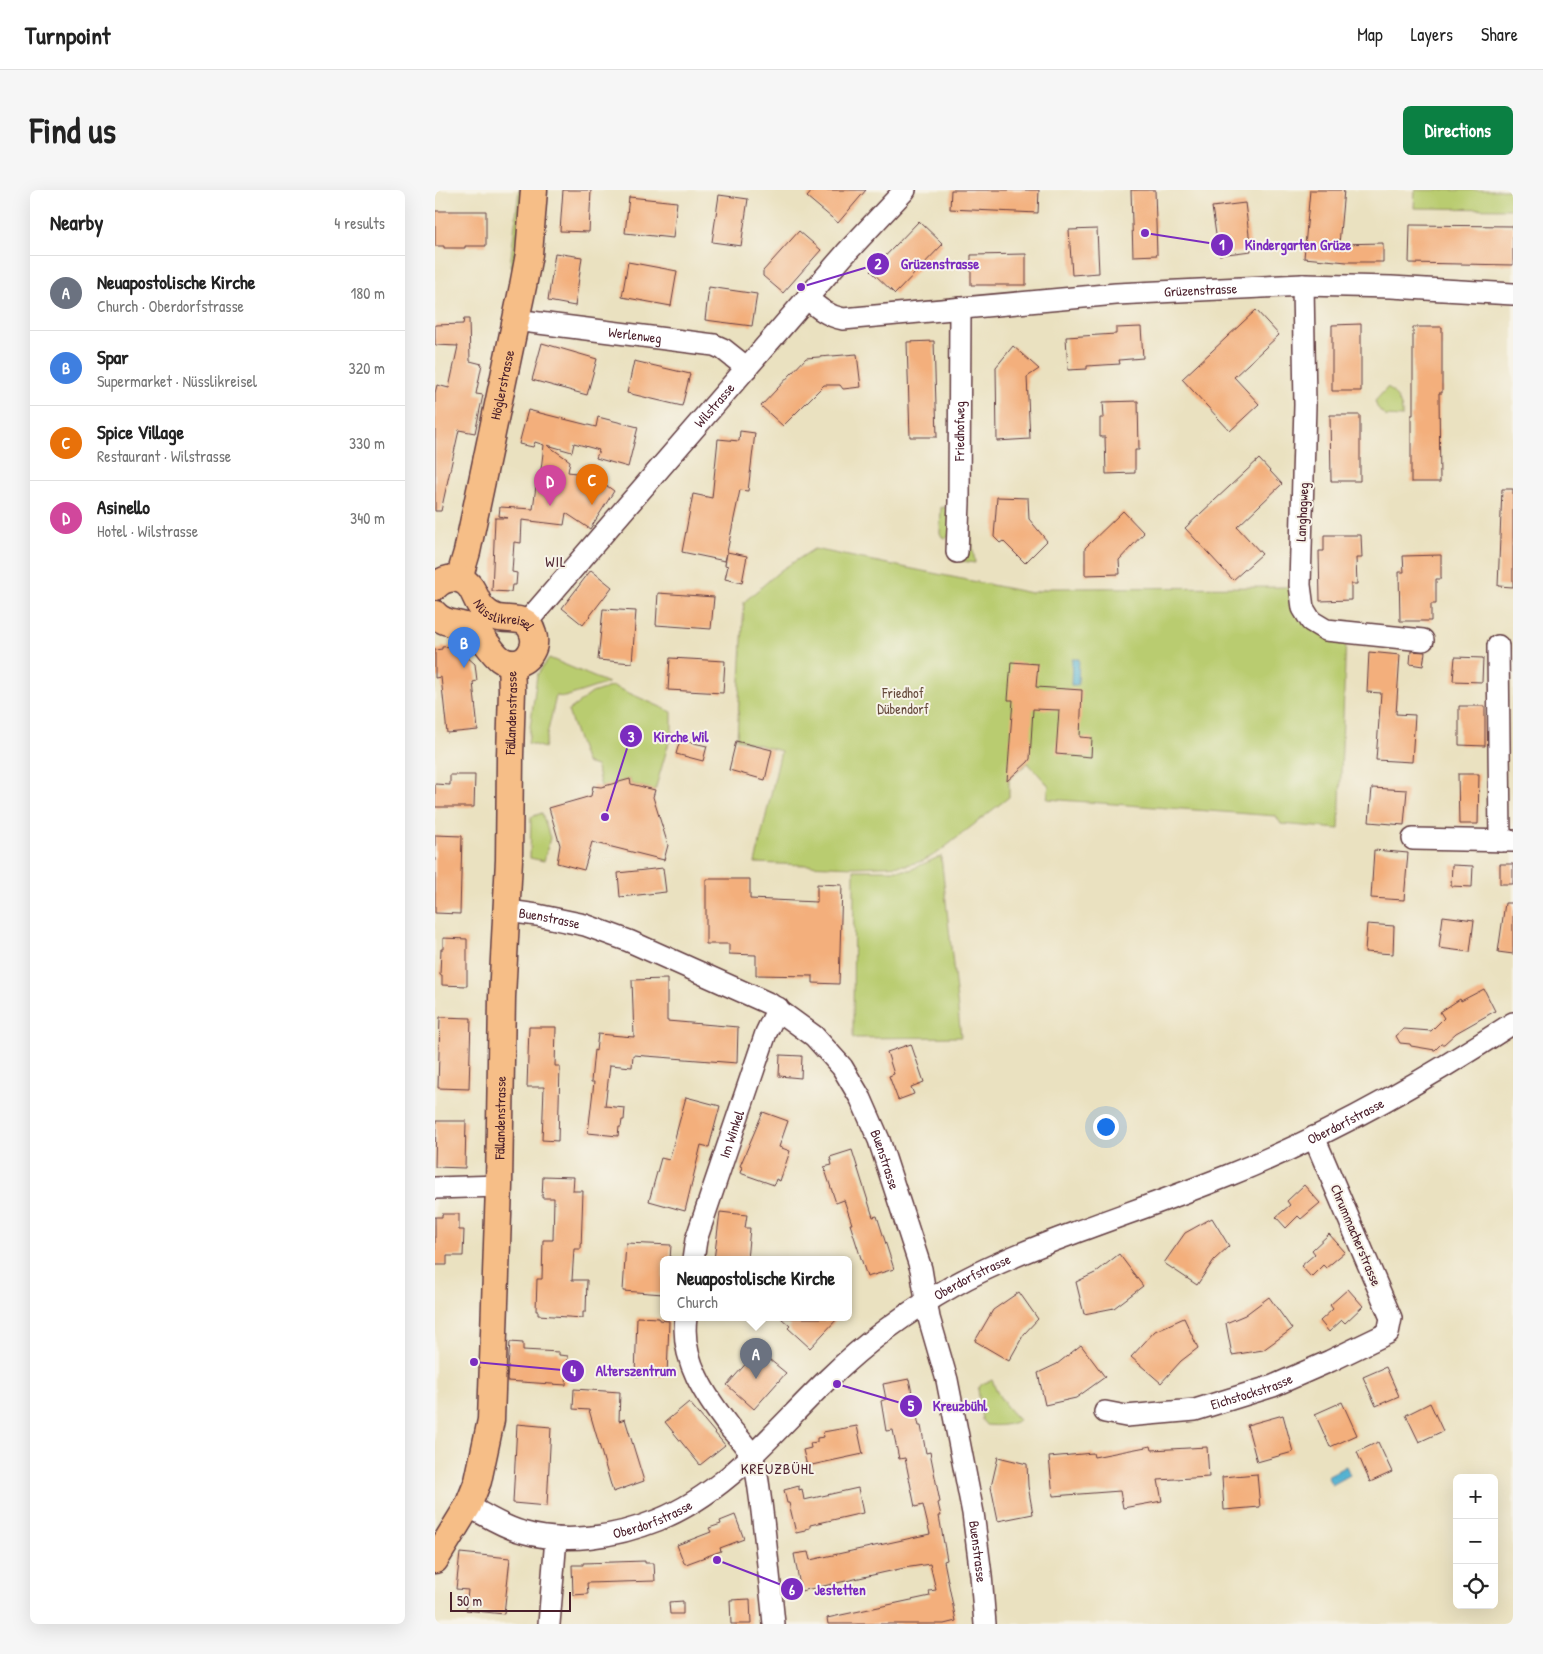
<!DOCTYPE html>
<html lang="en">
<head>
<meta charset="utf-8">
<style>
  body { margin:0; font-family:"Patrick Hand",sans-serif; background:#f6f6f6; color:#222 }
  .controls { position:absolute; right:15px; bottom:15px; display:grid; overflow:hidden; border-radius:8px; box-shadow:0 5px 20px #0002 }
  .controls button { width:45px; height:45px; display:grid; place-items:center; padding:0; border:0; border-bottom:1px solid #e0e0e0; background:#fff; color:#222; font:25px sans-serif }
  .scale { position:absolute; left:15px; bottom:12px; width:121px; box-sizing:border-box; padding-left:5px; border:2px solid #4a1f2b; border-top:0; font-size:14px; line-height:18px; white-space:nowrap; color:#4a1f2b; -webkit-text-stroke:4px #f7f3e8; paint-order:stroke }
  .you { position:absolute; left:670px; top:936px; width:18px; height:18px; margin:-12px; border:4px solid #fff; border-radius:50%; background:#1a73e8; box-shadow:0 0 0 8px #1a73e833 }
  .badge { display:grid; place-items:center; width:32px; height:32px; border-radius:50%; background:#0b8043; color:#fff; font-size:16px; font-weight:700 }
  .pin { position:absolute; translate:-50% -41px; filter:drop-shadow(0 1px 2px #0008) }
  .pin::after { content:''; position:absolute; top:26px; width:18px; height:15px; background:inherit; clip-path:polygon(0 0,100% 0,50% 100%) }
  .popup { position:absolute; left:225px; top:1066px; width:192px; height:65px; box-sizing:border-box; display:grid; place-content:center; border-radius:8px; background:#fff; filter:drop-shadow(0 1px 4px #0005); font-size:16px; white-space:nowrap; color:#767676 }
  .popup b { font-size:19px; color:#222 }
  .popup::after { content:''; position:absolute; left:50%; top:100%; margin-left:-10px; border:10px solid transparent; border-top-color:#fff }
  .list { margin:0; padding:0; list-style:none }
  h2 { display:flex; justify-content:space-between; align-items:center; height:65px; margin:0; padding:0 20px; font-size:21px }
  h2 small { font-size:16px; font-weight:400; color:#767676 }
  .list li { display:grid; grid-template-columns:32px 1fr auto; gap:15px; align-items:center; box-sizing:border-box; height:75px; padding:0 20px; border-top:1px solid #e0e0e0 }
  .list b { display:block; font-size:19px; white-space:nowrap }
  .list p { margin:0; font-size:16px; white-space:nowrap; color:#767676 }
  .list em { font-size:16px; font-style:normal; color:#767676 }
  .icon { flex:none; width:28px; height:28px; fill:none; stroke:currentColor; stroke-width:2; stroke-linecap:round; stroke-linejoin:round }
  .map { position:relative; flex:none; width:1078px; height:1434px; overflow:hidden; border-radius:8px }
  header { display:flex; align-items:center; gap:30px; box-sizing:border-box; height:70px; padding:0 25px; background:#fff; border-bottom:1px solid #e0e0e0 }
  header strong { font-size:24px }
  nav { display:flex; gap:28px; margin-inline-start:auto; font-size:18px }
  .intro { display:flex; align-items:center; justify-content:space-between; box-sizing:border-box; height:120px; padding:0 30px }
  h1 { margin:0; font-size:35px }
  .button { padding:12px 22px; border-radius:8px; background:#0b8043; color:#fff; font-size:18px; font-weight:700 }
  main { display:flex; gap:30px; padding:0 30px }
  aside { flex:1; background:#fff; border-radius:8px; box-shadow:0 5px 20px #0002 }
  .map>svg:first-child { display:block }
  .green { fill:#b9cc70; stroke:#82764e }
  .water { fill:#52b2d1; stroke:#4e687e }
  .building { fill:#f3af7c }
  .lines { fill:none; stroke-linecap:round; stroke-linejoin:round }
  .minor-casing { stroke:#623c41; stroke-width:24 }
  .major-casing { stroke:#623c41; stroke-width:29 }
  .minor { stroke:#fff; stroke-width:21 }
  .major { stroke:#f6be87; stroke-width:26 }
  .labels { text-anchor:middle; stroke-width:4; stroke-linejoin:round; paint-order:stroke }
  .street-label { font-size:14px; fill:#4a1f2b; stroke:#f7f3e8 }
  .park-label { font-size:14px; fill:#664a3c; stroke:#f7f3e8 }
  .neighbourhood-label { font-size:15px; letter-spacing:1px; fill:#4a1f2b; stroke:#f7f3e8 }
  .leader { fill:none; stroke:#7b2cbf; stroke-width:2 }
  .callout-dot { fill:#7b2cbf; stroke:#f7f3e8; stroke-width:2 }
  .mark-label { font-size:15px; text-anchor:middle; font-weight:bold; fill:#fff }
  .callout-label { font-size:15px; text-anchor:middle; font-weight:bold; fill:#7b2cbf; stroke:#f7f3e8; stroke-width:4; stroke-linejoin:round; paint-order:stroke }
</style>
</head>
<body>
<header>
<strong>Turnpoint</strong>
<nav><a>Map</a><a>Layers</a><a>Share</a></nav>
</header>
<div class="intro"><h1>Find us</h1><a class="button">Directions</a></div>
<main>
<aside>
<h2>Nearby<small>4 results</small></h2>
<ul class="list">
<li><span class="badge" style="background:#6b7280">A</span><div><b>Neuapostolische Kirche</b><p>Church · Oberdorfstrasse</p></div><em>180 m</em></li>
<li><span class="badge" style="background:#3f7fe0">B</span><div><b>Spar</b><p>Supermarket · Nüsslikreisel</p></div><em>320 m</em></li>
<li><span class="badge" style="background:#e8710a">C</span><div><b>Spice Village</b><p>Restaurant · Wilstrasse</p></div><em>330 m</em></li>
<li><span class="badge" style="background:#d1479c">D</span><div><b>Asinello</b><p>Hotel · Wilstrasse</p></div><em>340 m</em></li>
</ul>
</aside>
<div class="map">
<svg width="1078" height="1434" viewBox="0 0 1078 1434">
  <rect width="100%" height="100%" fill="#f7f3e8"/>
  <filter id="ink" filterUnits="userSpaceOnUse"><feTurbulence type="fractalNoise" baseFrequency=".02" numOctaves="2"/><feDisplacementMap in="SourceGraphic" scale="10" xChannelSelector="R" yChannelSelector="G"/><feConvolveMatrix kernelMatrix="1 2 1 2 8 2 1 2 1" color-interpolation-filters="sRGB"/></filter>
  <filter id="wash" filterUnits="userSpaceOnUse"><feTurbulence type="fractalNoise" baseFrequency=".0096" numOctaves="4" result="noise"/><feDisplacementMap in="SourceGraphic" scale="20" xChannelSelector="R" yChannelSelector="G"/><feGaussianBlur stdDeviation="1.12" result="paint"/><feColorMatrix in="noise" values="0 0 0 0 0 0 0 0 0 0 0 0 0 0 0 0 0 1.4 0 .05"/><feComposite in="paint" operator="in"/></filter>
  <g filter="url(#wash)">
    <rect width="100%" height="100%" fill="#eae1c0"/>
    <path class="green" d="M84,0H89L81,76H75Z
      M980,0H1078V19L979,18Z
      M953,197C962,207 968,214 967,227L950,226L942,217L940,211Z
      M506,317L522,319L516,345L511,348L507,347L505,343Z
      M533,326L540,373L526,371Z
      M379,359L596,403L616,398L860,397L861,412L911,445L904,639L846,634L841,626L612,609L614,596L593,573L574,589V607L504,662L488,671L471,675L420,677L320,673L346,561L302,549L309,412L346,380Z
      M114,468L173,493L130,507L121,506L109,558L93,553L102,485Z
      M178,496L237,522V542L220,600L196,594L195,589L166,597L161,576L151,573L133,521L157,503Z
      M107,623L115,648L109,671L95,668L96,627Z
      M506,666L526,847L418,848L419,680H475Z
      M557,1190C563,1207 571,1217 584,1230C574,1236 562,1236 551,1235L547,1230L543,1199L547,1194Z"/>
    <path class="water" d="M637,469H644L643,495H636Z
      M911,1276L915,1285L897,1295L892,1286Z"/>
    <g id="blocks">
      <path class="building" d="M128,0H156L154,42L125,41Z
        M378,0H431L403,33L372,7Z
        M516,0H604L603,23L515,19Z
        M696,0H720L722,65L698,66Z
        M875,0H909L904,54L948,53V72H912L869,68Z
        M284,5L313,9L306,56L277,52Z
        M194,7L242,12L238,48L190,43Z
        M810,13L816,61L784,65L777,17Z
        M0,21H51V56H30V58H9V56H0Z
        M484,31L508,54L460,104L436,81Z
        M975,35L1078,36V75L974,73Z
        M662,39L664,83L637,85L634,40Z
        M364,41L386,60L348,103L328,86V81Z
        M120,63L147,67L140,116L113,111Z
        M591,64V95H536V65Z
        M193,72L242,81L236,116L187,107Z
        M274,97L322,104L317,136L270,130Z
        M821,120L844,145L799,187L824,214L795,241L747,189Z
        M29,129H34L35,171L47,174L41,204L48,205L40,243L24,240L6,321H0V203L2,195L14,198L23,156L0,155V135L28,134Z
        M926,134V201H897V135Z
        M706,137L708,168L684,170L685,174L652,176V179L633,180L631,147L681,144V138Z
        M978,137H1007V203H1004L1005,292H976V225H978Z
        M499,151L502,247H475L472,152Z
        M107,153L162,169L152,205L97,190Z
        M578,156L604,179L592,187L595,249L562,251L561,177Z
        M422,164L426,197L408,199L405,195H389L348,236L326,216L371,168Z
        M199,171L255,184L247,216L192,203Z
        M703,211L704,260H700V283L671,284L670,247H665V228H669L668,212Z
        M93,220L161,237L163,227L203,237L193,277L161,268L164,260L139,253L137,262L112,255L135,271L133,282L157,285L179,301L155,339L131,323L129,335L87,330L86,353L79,352L77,382L82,383L81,395H77L76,402L57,401L60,328H73L64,326L65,317L98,319L101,296H104L109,255L100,252L98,257L84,254Z
        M895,225H925V291H896Z
        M305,241L320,243L313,301L305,300L292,362L312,366L307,393L290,389L293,376L290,375L292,363L290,371L247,362L258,304L277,308L283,249L304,251Z
        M824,269L847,294L802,337L827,364L798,390L750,338Z
        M1067,299H1078V397L1063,396Z
        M562,307L593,308L594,329L612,351L590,373L568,351L565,353L559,347Z
        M688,321L709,343L684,370L685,384L650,385V358Z
        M889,345H926L927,368H921L922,394H916V410L885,411L884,361H889Z
        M1006,365V389H1001V414H996V431H965L964,382H969L968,366Z
        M156,380L177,397L148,435L127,418Z
        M223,403L279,407L276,439L221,435Z
        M168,419L201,421L197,473L163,470Z
        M20,456L40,474L42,491L38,492L43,540L12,543L6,487L0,488V460L7,459V457Z
        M976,461L990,462L988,476L975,474Z
        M934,462L965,465L961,524L980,525L977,572L941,570L946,503L932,502Z
        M1020,467L1048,468L1047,492L1018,491Z
        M235,468L290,471L288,503L233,500Z
        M576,472L603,474L601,497L647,500L645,547L657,548L656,567L621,564L624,520L598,519L595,569L593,572L572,591L578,510H573Z
        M1024,516H1050V556L1024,555Z
        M245,550L272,556L268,571L241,564Z
        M301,551L337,560L330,590L294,580Z
        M1023,584H1044L1043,634H1024Z
        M15,585H40L39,617H0V594L15,595Z
        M195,589L196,594L220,600L218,607L233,655L229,670L157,652L149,680L122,673L125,655L114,618L156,606L158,596L166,597Z
        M937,598L972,600L969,635L934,632Z
        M0,645L27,646L25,724L0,723Z
        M939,660L973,663L969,710L936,708Z
        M1065,674H1078V694H1065Z
        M1017,675L1038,676L1037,697L1016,696Z
        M228,678L231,702L185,707L183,683Z
        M271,689H315V709L382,712V694L407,695L404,794L378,793V786L321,785V765L294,764V754H271Z
        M1070,713H1078V764L1063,762Z
        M1008,726L1039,730L1035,762L1004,758Z
        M932,734L959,736L958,764L930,762Z
        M8,748L32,749V796L7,795V785H5L6,759H8Z
        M232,789V831L303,837L302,873L198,865L197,877L175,875L170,916L190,918L189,930H187L186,937H184L183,946L153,943L159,892H156L159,860L161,861L163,844L199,847L197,790Z
        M1049,799L1060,821L1021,843L1009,854H1006L1000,860L976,856L975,854L965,853L961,846L969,839L996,841L1009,828L1005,822L1025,809L1026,811Z
        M5,827L36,828L34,899L3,898Z
        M94,837H121L120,876H125L123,951L107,950L109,897H92Z
        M476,854L489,892L476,897L479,904L463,910L454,886L459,884L452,862Z
        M345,865L367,866L366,888L344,886Z
        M251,907L285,916L274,957L266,955L250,1021L214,1011L226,968L234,970Z
        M328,922L353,931L344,957L355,961L345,991L341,989L339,995L305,983L307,977L305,976Z
        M1,931H31L30,978L0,977Z
        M417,960L438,1027L442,1026L459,1079L432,1087L415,1034H417L409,1010L401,1013L389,977L397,975L395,967Z
        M108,986L139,987L138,1001H148L146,1059H139L137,1090H152L151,1122H148V1128L103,1125V1121H101L102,1089H107L108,1050H118L119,1008H107Z
        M869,995L885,1013L866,1029L863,1026L851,1038L841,1027L855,1015L852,1011Z
        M285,1022L312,1025L310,1038H315L312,1070H279Z
        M7,1024H24V1040H29L28,1066H12V1075H0V1027H7Z
        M777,1028L794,1056L779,1070L762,1095L729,1073L750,1043Z
        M894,1044L910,1062L891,1078L888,1075L876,1087L866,1076L880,1064L877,1060Z
        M191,1053L236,1055L235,1070H228V1104L188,1101Z
        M684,1064L708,1096L679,1118L649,1124L641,1092L660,1083Z
        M913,1099L928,1116L910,1133L907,1130L894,1142L885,1131L898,1119L895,1115Z
        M584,1102L603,1129L589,1144L574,1171L540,1151L558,1120Z
        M834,1107L857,1139L828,1160L797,1165L791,1133L810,1125Z
        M202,1127L224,1128V1130L234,1131L232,1187L200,1186Z
        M346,1128H403L375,1158L353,1138L355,1136Z
        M749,1128L763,1158L746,1171L726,1193L696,1167L720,1141Z
        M75,1152L88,1153V1160L124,1162V1165L133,1166L131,1195L72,1191Z
        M646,1155L670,1187L641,1208L610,1215L603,1183L622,1174Z
        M323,1160L351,1183L319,1219L292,1195Z
        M951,1177L964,1206L941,1216L928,1187Z
        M474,1189L484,1236H486L491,1263L495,1262L505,1312L503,1313L506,1326H504L512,1370L509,1371L521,1431L509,1434H393L392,1428L495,1406L494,1401L501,1400L495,1374L469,1378L366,1401L359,1364L373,1362L375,1370L495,1344L488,1315L480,1317L470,1268L464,1269L458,1240L451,1241L446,1211L451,1209L448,1194Z
        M139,1199L185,1202L184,1231L190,1229L209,1291L178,1302L154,1220L138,1219Z
        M254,1212L290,1255L265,1275L230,1232Z
        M907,1212L922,1245L895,1257L880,1224Z
        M995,1213L1008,1241L984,1252L971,1225Z
        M848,1225L858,1262L822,1272L812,1235Z
        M82,1234L116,1237L112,1316L78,1313Z
        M422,1236L428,1264L372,1276L368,1260L376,1258L375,1253L382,1252V1248L389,1247L388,1242Z
        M943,1252L957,1282L935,1292L922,1262Z
        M716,1256L717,1260L772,1257L774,1287L723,1290L727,1311L688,1318L685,1301L618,1306L614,1267L658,1263L659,1267Z
        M563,1267L592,1274L593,1296L598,1324L563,1331L556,1297Z
        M822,1284L825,1317L789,1320L787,1287Z
        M364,1296V1300L367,1299L369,1310L423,1298L428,1323L375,1335V1338L370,1339V1341L361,1343L354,1313H352L349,1300Z
        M300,1325L309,1349L285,1358L286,1361L251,1374L249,1373L242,1355L276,1342L274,1338L286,1334L285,1331Z
        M25,1363L75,1368L69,1424L31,1420L33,1400L21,1399Z
        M210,1371V1373H219L220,1391L152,1393L153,1404L138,1405L137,1375H148V1373Z
        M315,1409L316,1434H296L295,1410Z
        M248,1411V1424H235L234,1412Z"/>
    </g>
  </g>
  <g filter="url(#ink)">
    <use href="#blocks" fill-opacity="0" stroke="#623c41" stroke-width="1"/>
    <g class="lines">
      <g class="minor-casing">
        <g id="minor">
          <path d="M868,95L870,215L865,395L868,418L876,431L891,440L988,450"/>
          <path id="s1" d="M372,108C383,118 393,126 408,129L681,104L868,95L956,97L1078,104"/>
          <path id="s2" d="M80,130L279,155L288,159L312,178"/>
          <path id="s3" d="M522,362L524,312L525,118"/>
          <path id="s4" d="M91,433L411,63L470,0"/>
          <path d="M1063,456L1065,651"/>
          <path d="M978,649L1078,651"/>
          <path id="s5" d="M73,721L102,725L150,735L194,751L335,814L379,846L407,877L426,909L444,950L486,1079L494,1128L512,1190L538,1323L546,1385L550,1434"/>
          <path d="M0,998L64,996"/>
          <path id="s6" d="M258,1070L261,1050L265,1038L331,843L343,818"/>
          <path d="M251,1128C245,1169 271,1207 295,1238C302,1246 311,1255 316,1265C322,1275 324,1301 326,1313C331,1353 335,1393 339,1434"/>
          <path id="s7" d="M670,1222L691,1226L760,1220L838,1196L895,1171L953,1143L956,1128L879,947"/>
          <path id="s8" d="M33,1316C50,1325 68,1337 87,1342C130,1355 181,1347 223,1330C293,1302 340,1240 393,1189C431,1152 472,1122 518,1096C557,1074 598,1058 639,1043C690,1024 742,1006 792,986C893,946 988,892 1078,833"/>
          <path d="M114,1434L121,1348"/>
        </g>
      </g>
      <g class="major-casing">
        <g id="major">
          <path id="s9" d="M24,389L32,362L88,96L94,64L99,0"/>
          <path id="s10" d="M0,397C10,386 27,385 36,398C40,404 42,412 47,418C51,422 55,425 60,427C74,432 92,423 98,444C100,450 99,457 96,462C93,468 87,472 81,473C58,476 55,448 35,438C23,432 9,435 0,424"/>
          <path id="s11" d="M0,1370L33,1316L43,1291L56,1230L64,996L67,807L74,670L75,566L77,500L76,473"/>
        </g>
      </g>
      <use href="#minor" class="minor"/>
      <use href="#major" class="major"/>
    </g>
  </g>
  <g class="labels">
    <g class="street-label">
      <text dy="5" stroke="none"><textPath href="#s1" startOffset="401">Grüzenstrasse</textPath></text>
      <text dy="5" stroke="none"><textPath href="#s2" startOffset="121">Werlenweg</textPath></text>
      <text dy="5" stroke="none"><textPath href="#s9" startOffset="199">Höglerstrasse</textPath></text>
      <text dy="5" stroke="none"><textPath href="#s4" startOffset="288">Wilstrasse</textPath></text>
      <text dy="5" stroke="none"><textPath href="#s3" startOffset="121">Friedhofweg</textPath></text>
      <text transform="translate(867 322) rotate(-87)" y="5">Langhagweg</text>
      <text dy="5" stroke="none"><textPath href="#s10" startOffset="88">Nüsslikreisel</textPath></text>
      <text dy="5" stroke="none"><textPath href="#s11" startOffset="860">Fällandenstrasse</textPath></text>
      <text dy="5" stroke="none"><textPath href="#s5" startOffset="42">Buenstrasse</textPath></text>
      <text dy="5" stroke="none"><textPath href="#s11" startOffset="455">Fällandenstrasse</textPath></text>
      <text dy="5" stroke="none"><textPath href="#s8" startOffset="1004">Oberdorfstrasse</textPath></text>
      <text dy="5" stroke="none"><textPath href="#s6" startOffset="132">Im Winkel</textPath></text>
      <text dy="5" stroke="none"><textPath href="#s5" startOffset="478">Buenstrasse</textPath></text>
      <text transform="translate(921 1045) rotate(67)" y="5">Chrummacherstrasse</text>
      <text dy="5" stroke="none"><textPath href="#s8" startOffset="599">Oberdorfstrasse</textPath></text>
      <text dy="5" stroke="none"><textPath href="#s7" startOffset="150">Eichstockstrasse</textPath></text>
      <text dy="5" stroke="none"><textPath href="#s8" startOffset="194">Oberdorfstrasse</textPath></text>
      <text dy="5" stroke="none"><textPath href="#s5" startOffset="882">Buenstrasse</textPath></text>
    </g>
    <g class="park-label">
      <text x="468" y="508">Friedhof<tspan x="468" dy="16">Dübendorf</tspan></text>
    </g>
    <g class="neighbourhood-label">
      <text x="121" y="377">WIL</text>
      <text x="343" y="1284">KREUZBÜHL</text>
    </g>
  </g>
  <path class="leader" d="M710 43L787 55M366 97L443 74M170 627L196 546M39 1172L138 1181M402 1194L476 1216M282 1370L357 1399"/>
  <g class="callout-dot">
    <circle cx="710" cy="43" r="5"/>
    <circle cx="366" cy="97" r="5"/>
    <circle cx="170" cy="627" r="5"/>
    <circle cx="39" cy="1172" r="5"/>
    <circle cx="402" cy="1194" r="5"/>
    <circle cx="282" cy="1370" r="5"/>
    <circle cx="787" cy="55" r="12"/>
    <circle cx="443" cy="74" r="12"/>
    <circle cx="196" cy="546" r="12"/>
    <circle cx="138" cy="1181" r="12"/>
    <circle cx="476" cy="1216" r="12"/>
    <circle cx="357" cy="1399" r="12"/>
  </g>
  <g class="mark-label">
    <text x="787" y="60">1</text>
    <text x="443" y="79">2</text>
    <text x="196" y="552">3</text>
    <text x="138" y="1186">4</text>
    <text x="476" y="1221">5</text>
    <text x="357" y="1405">6</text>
  </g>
  <g class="callout-label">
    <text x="863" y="60">Kindergarten Grüze</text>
    <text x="505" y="79">Grüzenstrasse</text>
    <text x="246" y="552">Kirche Wil</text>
    <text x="201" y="1186">Alterszentrum</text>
    <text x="525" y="1221">Kreuzbühl</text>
    <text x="405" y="1405">Jestetten</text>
  </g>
</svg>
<div class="controls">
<button>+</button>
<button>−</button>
<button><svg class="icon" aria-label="locate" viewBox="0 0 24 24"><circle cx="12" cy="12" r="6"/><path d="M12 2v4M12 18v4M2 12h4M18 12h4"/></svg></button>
</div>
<div class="scale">50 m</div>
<div class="you"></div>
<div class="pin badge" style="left:321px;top:1189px;background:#6b7280">A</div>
<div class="popup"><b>Neuapostolische Kirche</b>Church</div>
<div class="pin badge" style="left:29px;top:478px;background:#3f7fe0">B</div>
<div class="pin badge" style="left:157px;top:315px;background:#e8710a">C</div>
<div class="pin badge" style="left:115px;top:316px;background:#d1479c">D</div>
</div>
</main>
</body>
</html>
